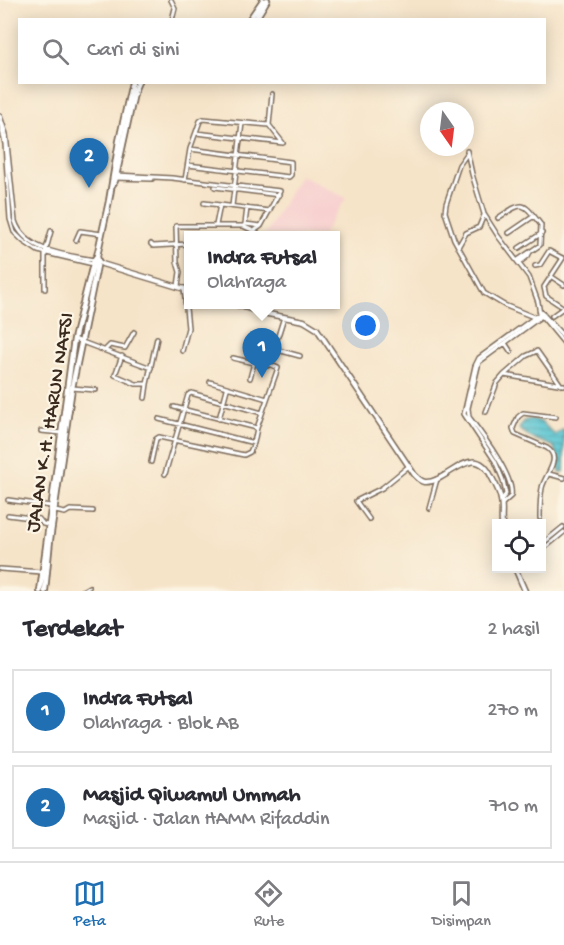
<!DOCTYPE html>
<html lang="id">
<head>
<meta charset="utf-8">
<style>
  body { margin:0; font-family:"Gochi Hand",sans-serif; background:#f7f7f7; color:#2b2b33 }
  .controls { position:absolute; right:18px; bottom:18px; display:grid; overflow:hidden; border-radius:0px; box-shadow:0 3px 15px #0003 }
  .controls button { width:54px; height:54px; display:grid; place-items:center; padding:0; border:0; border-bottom:2px solid #e1e1e2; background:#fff; color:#2b2b33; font:30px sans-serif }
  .compass { position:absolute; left:420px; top:102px; width:54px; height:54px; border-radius:50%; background:#fff; box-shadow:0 3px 15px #0003; rotate:166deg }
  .you { position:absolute; left:366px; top:326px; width:21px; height:21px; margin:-15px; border:4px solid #fff; border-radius:50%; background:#1a73e8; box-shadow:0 0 0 9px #1a73e833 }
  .badge { display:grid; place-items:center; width:39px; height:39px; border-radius:50%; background:#1f6fb2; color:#fff; font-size:20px; font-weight:700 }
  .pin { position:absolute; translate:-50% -50px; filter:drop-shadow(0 2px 3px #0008) }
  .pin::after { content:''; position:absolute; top:32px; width:21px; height:18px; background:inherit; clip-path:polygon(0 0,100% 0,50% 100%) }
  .popup { position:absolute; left:184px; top:231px; width:156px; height:78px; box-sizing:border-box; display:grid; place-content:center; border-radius:0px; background:#fff; filter:drop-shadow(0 2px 4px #0005); font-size:20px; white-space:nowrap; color:#7c7c81 }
  .popup b { font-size:22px; color:#2b2b33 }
  .popup::after { content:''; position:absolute; left:50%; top:100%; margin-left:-12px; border:12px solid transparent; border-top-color:#fff }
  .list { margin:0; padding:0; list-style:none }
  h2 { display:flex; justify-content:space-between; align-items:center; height:78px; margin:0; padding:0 24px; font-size:26px }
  h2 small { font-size:20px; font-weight:400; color:#7c7c81 }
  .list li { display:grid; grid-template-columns:39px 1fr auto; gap:18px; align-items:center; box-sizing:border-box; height:84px; margin:0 12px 12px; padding:0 12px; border:2px solid #e1e1e2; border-radius:0px }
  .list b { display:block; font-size:22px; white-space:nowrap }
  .list p { margin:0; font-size:20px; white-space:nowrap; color:#7c7c81 }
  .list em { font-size:20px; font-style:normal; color:#7c7c81 }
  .icon { flex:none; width:33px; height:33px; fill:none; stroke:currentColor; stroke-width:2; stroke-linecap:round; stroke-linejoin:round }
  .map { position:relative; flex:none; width:564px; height:591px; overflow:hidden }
  .search { position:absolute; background:#fff; box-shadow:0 3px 15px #0003; left:18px; right:18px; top:18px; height:66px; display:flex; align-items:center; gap:15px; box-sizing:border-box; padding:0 21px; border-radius:0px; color:#7c7c81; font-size:22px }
  .sheet { height:270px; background:#fff }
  nav { display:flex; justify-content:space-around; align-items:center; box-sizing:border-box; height:84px; border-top:2px solid #e1e1e2; background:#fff; font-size:16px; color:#7c7c81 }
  nav a { display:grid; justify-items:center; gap:3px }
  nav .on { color:#1f6fb2 }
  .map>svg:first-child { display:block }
  .built { fill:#f7d0cf }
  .water { fill:url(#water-rules); stroke:#4a7878; stroke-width:1.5 }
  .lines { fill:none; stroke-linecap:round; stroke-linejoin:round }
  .minor-casing { stroke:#7c6b5a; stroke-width:6 }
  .tertiary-casing { stroke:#7c6b5a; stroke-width:7 }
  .secondary-casing { stroke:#7c6b5a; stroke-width:8 }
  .minor { stroke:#fff; stroke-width:3 }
  .tertiary { stroke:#fff; stroke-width:4 }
  .secondary { stroke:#fff; stroke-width:4.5 }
  .labels { text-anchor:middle; stroke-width:4.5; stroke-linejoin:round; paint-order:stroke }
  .street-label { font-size:21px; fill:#3b2a1e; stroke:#fcf5e5 }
</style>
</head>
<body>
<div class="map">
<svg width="564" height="591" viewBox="0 0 564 591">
  <defs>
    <pattern id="water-rules" width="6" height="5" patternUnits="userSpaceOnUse" patternTransform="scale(1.5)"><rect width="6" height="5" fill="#5ac6d3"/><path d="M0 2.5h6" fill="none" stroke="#4ca1ab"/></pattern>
  </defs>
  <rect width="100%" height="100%" fill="#fcf5e5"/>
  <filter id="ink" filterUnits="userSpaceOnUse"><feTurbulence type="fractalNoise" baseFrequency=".0167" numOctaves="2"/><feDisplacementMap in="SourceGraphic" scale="12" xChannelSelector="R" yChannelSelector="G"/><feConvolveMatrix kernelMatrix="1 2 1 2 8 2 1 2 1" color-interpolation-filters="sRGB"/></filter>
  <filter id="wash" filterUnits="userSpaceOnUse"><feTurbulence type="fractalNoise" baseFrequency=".008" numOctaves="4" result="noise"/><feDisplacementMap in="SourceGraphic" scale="24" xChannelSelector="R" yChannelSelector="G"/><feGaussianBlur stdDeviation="1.35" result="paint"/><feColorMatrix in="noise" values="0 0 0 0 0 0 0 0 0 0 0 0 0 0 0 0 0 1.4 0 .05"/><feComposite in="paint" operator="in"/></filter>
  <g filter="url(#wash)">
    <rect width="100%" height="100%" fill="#f6e4c9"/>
    <path class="built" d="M300,175L346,198L322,235H265Z"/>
    <path class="water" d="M531,419C544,420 546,428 555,435L564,429V472L560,473C557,464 559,455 553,446L532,438L519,429L524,421Z"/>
  </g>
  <g filter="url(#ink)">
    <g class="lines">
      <g class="minor-casing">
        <path id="minor" d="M171,0L175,8L172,20
          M0,116L6,134L15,221C25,252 67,255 94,260
          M0,122L5,144L10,219L14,232L23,241L38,251L93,264
          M269,125L272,94
          M467,151L472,174L484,214L498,236L529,277L538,302L540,314L564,343
          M467,154L459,165L446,204L445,212L454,239L484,293L504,305L536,318
          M188,165L289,177L291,175V162L190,149
          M117,175L172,178L280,191L261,226L245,224L244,226H176L177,262L180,272L178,286
          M114,178L152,179
          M185,180L190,149L200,121L203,119L269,125L283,143L196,133
          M215,187L279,195
          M204,203L270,211
          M232,206L242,123
          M498,218C524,201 522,201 541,225L540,245L518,260
          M245,224L247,208
          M216,225L220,205
          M245,227L254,231L261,226
          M509,233L534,216
          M76,240L80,231L102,234
          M151,244L153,246L188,244
          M458,247L466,233L479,227L484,215
          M519,248L542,233
          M563,258L544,287L546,296L564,308
          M519,263L528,256L530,252
          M535,266L540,265L549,251L562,258
          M552,277L564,285
          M45,289V253L51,231
          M543,314L564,337
          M552,316L563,308
          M74,339L151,368
          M505,343L511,352
          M106,349L110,345L125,348L134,332
          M274,349L300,356
          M182,351L188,328L184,288
          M122,356L115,375L136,384H147L157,338
          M233,358L254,363
          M504,375L526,356L537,351L561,385
          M250,378L254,363L267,366L269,365L284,317
          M210,382L267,399
          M72,388L96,390
          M145,398L147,384
          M174,407L257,428L278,368L269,364
          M486,412L497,383L504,375L564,385
          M159,419L254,443L257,428
          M219,419L227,389
          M41,431L62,433
          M151,462L156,439L159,437L244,455L250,452L254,443
          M165,474L188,395L191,393L262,413
          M549,474L564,478
          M8,500L51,506
          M501,500L506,494L503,480L495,461L464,414L475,366L479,358L542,312
          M502,504L511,496C515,477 481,433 469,417L468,408L479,362L543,315
          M429,508L437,479
          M55,511L65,513L70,510L93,511
          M8,515L39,519L43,524L48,525
          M540,518C540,509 540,498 542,488C544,476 563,458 547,448L515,434L513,428L518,417L523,413L556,417
          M369,519L356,501L382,488L409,466
          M542,544L563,527
          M542,550L564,532
          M0,569L42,572
          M82,591L89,587"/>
      </g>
      <g class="tertiary-casing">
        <path id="tertiary" d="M98,261L102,264L188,290
          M234,304L263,313L304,321L317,329L414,474C417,477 420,481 425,482C447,484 474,438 492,478C496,485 500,493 501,500C503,508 501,516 502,524
          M515,568L525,591"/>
      </g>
      <g class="secondary-casing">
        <path id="secondary" d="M249,20L263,0
          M255,20L267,0
          M112,185L115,181L135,89L138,82
          M40,591L74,339L94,260L97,256
          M45,591L50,540L72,388L98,261L97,256L109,201L119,141L132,82"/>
      </g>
      <use href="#minor" class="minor"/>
      <use href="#tertiary" class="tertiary"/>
      <use href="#secondary" class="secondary"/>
    </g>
  </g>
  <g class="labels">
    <g class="street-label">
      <text transform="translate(48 422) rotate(-81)" y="7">JALAN K.H. HARUN NAFSI</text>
    </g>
  </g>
</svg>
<div class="controls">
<button><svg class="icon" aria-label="locate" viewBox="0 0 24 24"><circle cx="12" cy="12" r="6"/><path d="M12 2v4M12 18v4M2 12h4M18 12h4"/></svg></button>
</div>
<svg class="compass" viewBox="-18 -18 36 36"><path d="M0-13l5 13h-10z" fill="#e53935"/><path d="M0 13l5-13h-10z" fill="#7c7c81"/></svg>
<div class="you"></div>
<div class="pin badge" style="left:262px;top:378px">1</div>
<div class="popup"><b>Indra Futsal</b>Olahraga</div>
<div class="pin badge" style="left:89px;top:188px">2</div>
<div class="search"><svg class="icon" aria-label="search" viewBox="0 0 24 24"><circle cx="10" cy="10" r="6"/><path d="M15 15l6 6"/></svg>Cari di sini</div>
</div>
<section class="sheet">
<h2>Terdekat<small>2 hasil</small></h2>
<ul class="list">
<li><span class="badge">1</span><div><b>Indra Futsal</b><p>Olahraga · Blok AB</p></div><em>270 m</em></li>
<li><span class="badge">2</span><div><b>Masjid Qiwamul Ummah</b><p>Masjid · Jalan HAMM Rifaddin</p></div><em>710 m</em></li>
</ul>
</section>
<nav>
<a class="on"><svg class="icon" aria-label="map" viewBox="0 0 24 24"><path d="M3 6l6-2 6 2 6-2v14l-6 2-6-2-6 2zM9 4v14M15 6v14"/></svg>Peta</a>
<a><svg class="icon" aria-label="directions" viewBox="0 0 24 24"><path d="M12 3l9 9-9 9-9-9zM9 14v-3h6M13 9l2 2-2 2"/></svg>Rute</a>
<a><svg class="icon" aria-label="saved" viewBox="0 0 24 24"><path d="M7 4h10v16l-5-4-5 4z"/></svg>Disimpan</a>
</nav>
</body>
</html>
